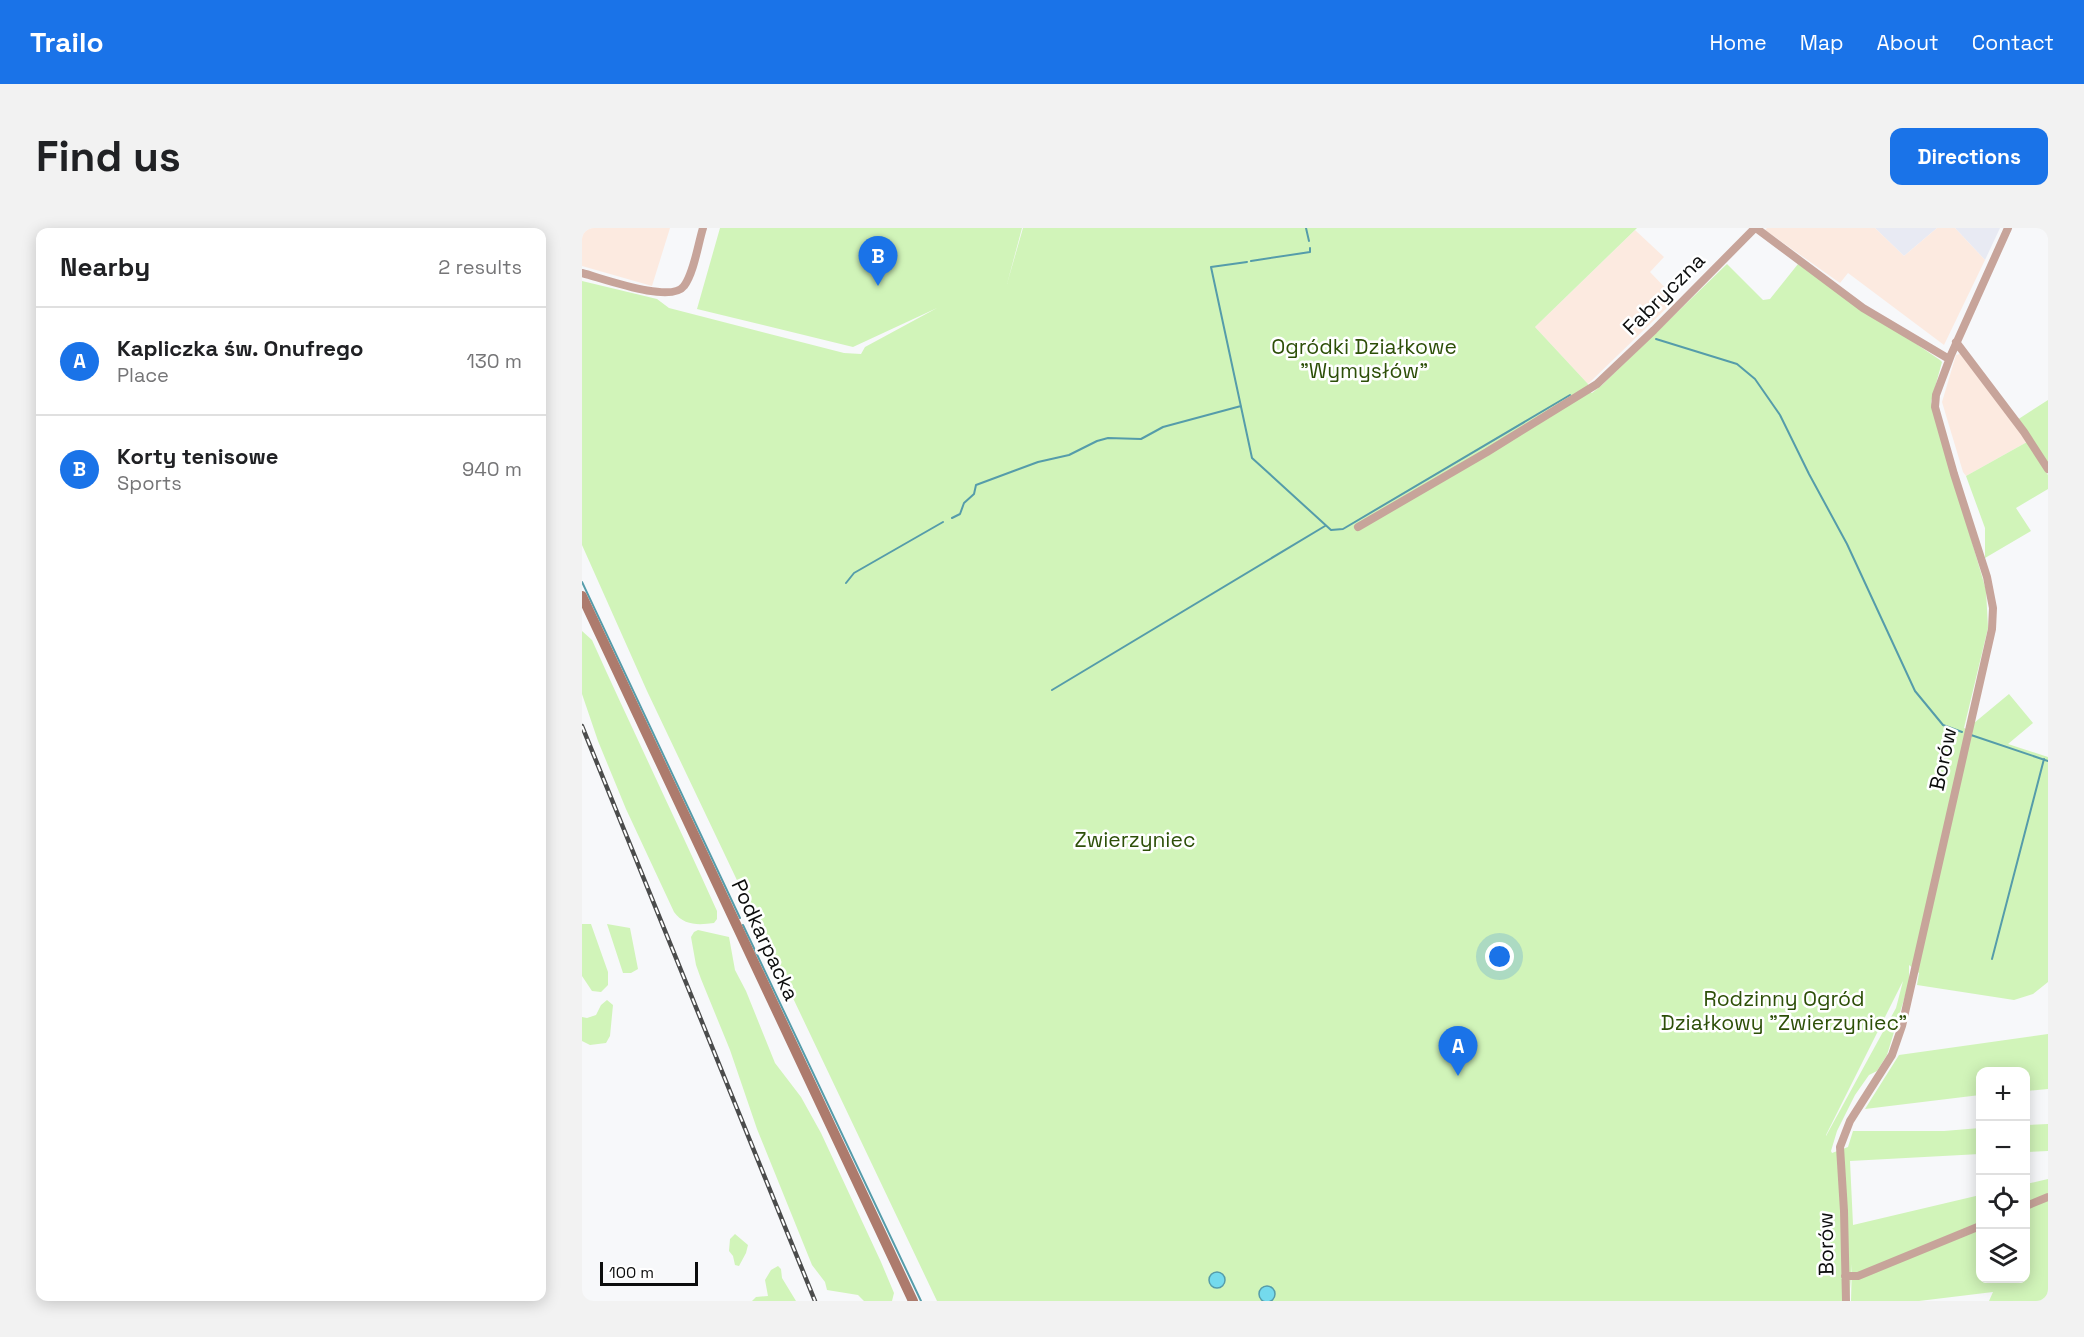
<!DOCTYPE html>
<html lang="en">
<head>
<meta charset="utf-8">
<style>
  body { margin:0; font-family:"Space Grotesk",sans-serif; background:#f2f2f2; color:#202124 }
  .controls { position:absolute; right:18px; bottom:18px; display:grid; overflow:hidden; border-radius:12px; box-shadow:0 3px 15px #0003 }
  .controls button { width:54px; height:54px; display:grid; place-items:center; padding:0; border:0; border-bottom:2px solid #e0e0e0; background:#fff; color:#202124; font:30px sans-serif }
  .scale { position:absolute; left:18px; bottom:15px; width:98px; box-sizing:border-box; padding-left:6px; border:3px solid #0c0d0d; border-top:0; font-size:16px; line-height:21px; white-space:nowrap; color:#0c0d0d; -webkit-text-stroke:4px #fff; paint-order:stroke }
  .you { position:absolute; left:918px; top:729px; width:21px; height:21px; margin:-15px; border:4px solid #fff; border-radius:50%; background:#1a73e8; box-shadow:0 0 0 9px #1a73e833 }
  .badge { display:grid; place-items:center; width:39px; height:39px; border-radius:50%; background:#1a73e8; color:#fff; font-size:20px; font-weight:700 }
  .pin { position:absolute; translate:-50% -50px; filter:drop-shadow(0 2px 3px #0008) }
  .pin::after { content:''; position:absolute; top:32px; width:21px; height:18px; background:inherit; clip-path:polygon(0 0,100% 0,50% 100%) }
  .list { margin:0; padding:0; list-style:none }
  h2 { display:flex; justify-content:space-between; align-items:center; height:78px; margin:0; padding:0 24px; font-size:26px }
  h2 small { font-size:20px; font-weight:400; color:#757577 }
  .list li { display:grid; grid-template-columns:39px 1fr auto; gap:18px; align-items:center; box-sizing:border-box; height:108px; padding:0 24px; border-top:2px solid #e0e0e0 }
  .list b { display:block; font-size:22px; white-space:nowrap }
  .list p { margin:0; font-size:20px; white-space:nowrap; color:#757577 }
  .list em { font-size:20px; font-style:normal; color:#757577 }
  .icon { flex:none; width:33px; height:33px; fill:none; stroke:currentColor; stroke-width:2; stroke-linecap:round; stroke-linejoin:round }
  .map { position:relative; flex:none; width:1466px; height:1073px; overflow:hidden; border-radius:12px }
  header { display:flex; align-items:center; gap:36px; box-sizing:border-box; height:84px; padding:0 30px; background:#1a73e8; color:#fff }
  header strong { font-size:28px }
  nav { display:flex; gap:33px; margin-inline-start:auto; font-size:21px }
  .intro { display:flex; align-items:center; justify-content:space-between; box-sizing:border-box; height:144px; padding:0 36px }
  h1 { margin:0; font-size:42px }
  .button { padding:15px 27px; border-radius:12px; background:#1a73e8; color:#fff; font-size:21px; font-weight:700 }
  main { display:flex; gap:36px; padding:0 36px }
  aside { flex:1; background:#fff; border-radius:12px; box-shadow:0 3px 15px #0003 }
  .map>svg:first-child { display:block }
  .built { fill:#e8eaf3 }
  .industrial { fill:#fceae0 }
  .green { fill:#d1f4b9; fill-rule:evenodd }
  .water { fill:#74daed; stroke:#559caa; stroke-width:1.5 }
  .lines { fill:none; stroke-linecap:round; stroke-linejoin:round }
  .stream { stroke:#559caa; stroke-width:2 }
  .minor { stroke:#c7a49a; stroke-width:8 }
  .secondary { stroke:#ad7b6d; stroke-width:10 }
  .rail-casing { stroke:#4b4c4c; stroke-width:4.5 }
  .rail { stroke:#fff; stroke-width:2; stroke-dasharray:7; stroke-linecap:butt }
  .labels { text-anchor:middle; stroke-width:5; stroke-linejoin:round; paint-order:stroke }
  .street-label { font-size:21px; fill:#0c0d0d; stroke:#fff }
  .park-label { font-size:21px; fill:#2d4f08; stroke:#fff }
</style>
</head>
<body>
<header>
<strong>Trailo</strong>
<nav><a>Home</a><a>Map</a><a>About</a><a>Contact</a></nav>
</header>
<div class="intro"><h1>Find us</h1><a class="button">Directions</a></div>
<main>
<aside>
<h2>Nearby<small>2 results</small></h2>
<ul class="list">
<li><span class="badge">A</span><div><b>Kapliczka św. Onufrego</b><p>Place</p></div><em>130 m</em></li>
<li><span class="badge">B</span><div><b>Korty tenisowe</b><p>Sports</p></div><em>940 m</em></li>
</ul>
</aside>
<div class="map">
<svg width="1466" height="1073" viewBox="0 0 1466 1073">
  <rect width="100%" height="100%" fill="#f7f8fa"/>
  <path class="built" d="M1293,0H1355L1322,28Z
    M1373,0H1418L1403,32Z"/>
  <path class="industrial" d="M0,0H88L70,58L0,38Z
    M1185,0H1293L1322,28L1355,0H1373L1403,32L1362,117L1266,45L1258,55L1183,2Z
    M1053,2L1082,29L1068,44L1094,71L1006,156L953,99Z
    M1381,125L1445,214L1384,248L1381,244L1360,174L1374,127Z"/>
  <path class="green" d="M138,0H440L425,56L441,0H1055L953,99L1006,156L1005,163L1010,165L1020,157L1145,36L1181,72L1188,71L1216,36L1358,132L1360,134L1349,174L1404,362L1406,400L1382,500L1389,503L1392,495L1427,466L1451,495L1426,516L1466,529V754L1451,766L1432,772L1335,757L1337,745L1327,737V755L1305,827L1295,843L1287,847L1273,867L1255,903L1249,923L1250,925L1266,919L1271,903H1362L1398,900V926L1268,933L1271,997L1398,967V1050H1444V956L1466,951V1073H1407L1411,1064L1337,1073H1269L1270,1036L1267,1073H355L65,463L0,317V53L75,71L87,80L262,125L279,126L283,119L355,80L271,119L115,81ZM1321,753L1314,780L1244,908V907Z
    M1466,172V238L1435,192Z
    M1445,214L1466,247V261L1434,280L1449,303L1403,330V300L1384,248Z
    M0,403L10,412C51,503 94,592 135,683V691L132,695C117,697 102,698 92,684L44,581L16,513L0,466Z
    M0,696H9L26,744V757L19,764L10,763L0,748Z
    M25,696L48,700L56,741L49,745H41Z
    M116,702L147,709L153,742L164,763L193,835L219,869L239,905L299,1034L312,1065L310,1073H282L276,1067L245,1062L243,1054L230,1037L175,901L148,822L119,751L114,737L109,709L112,704Z
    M25,772L31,777L28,808L24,815L8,817L0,813V789L5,790L14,787L19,777Z
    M1466,806V861L1444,863V844H1398V867L1283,881L1317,827Z
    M1466,896V923L1444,924V897Z
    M153,1006L166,1017L164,1025L157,1038L153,1037L151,1028L147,1023L148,1011Z
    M196,1038L199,1041L200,1050L214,1073H170L174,1069L186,1068L183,1052L189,1042Z"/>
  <path class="water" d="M627 1052a8 8 0 1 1 16 0a8 8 0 1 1-16 0Z
    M677 1066a8 8 0 1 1 16 0a8 8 0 1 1-16 0Z"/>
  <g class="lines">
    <path class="stream" d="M724,0L727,13
      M669,33L728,24V20
      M665,34L629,39L670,230L749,302L761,301L988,167
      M1074,111L1155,136L1173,151L1198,187L1227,246L1265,316L1333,463L1361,497L1380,504
      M370,290L378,286L382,275L392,266L394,257L456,234L487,227L515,213L526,210L559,211L581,199L659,178
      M0,354L158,690
      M264,355L272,345L361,294
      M470,462L743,298
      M1389,507L1466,533
      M161,697L339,1073
      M1410,731L1462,531"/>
    <path class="minor" d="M1174,0L1281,80L1367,131
      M0,45C20,50 89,76 102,58C112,45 116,16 121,0
      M1374,114L1442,204L1466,241
      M776,299L905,224L1015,156L1072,102L1173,0
      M1444,978L1466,969
      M1263,1048H1276L1398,998
      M1264,1073L1262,983L1258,919L1268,893L1310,827L1320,798L1410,401L1411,380L1405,349L1372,246L1353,179L1354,167L1369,127L1426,0"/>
    <path class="secondary" d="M0,368L331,1073"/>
    <g class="rail-casing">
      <path id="rail" d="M0,498L233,1073"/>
    </g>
    <use href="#rail" class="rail"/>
  </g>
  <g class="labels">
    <g class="street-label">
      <text transform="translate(1082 66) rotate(-45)" y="7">Fabryczna</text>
      <text transform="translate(1361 531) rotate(-78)" y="7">Borów</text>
      <text transform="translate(183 712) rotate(65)" y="7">Podkarpacka</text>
      <text transform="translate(1244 1016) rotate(-91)" y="7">Borów</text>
    </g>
    <g class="park-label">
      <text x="782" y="126">Ogródki Działkowe<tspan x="782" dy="24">"Wymysłów"</tspan></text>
      <text x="553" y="619">Zwierzyniec</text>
      <text x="1202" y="778">Rodzinny Ogród<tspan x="1202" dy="24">Działkowy "Zwierzyniec"</tspan></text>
    </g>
  </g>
</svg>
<div class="controls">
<button>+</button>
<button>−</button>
<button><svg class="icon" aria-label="locate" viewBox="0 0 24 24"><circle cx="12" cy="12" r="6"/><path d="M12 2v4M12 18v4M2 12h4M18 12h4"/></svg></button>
<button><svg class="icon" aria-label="layers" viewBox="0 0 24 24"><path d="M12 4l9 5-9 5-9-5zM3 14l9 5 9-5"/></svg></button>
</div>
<div class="scale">100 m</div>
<div class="you"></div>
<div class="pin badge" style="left:876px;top:848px">A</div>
<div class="pin badge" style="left:296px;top:58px">B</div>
</div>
</main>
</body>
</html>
